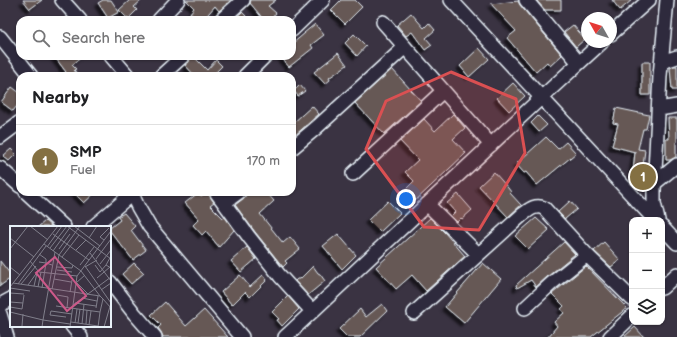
<!DOCTYPE html>
<html lang="en">
<head>
<meta charset="utf-8">
<style>
  body { margin:0; font-family:"Balsamiq Sans",sans-serif; background:#f6f6f6; color:#202124 }
  .controls { position:absolute; right:12px; bottom:12px; display:grid; overflow:hidden; border-radius:8px; box-shadow:0 1px 3px #0004 }
  .controls button { width:36px; height:36px; display:grid; place-items:center; padding:0; border:0; border-bottom:1px solid #e0e0e0; background:#fff; color:#202124; font:20px sans-serif }
  .compass { position:absolute; left:581px; top:12px; width:36px; height:36px; border-radius:50%; background:#fff; box-shadow:0 1px 3px #0004; rotate:309deg }
  .you { position:absolute; left:406px; top:199px; width:14px; height:14px; margin:-10px; border:3px solid #fff; border-radius:50%; background:#1a73e8; box-shadow:0 0 0 6px #1a73e833 }
  .badge { display:grid; place-items:center; width:26px; height:26px; border-radius:50%; background:#847042; color:#fff; font-size:13px; font-weight:700 }
  .pin { position:absolute; translate:-50% -50%; border:2px solid #fff; box-shadow:0 1px 4px #0006 }
  .list { margin:0; padding:0; list-style:none }
  h2 { display:flex; justify-content:space-between; align-items:center; height:52px; margin:0; padding:0 16px; font-size:17px }
  h2 small { font-size:13px; font-weight:400; color:#757577 }
  .list li { display:grid; grid-template-columns:26px 1fr auto; gap:12px; align-items:center; box-sizing:border-box; height:72px; padding:0 16px; border-top:1px solid #e0e0e0 }
  .list b { display:block; font-size:15px; white-space:nowrap }
  .list p { margin:0; font-size:13px; white-space:nowrap; color:#757577 }
  .list em { font-size:13px; font-style:normal; color:#757577 }
  .icon { flex:none; width:22px; height:22px; fill:none; stroke:currentColor; stroke-width:2; stroke-linecap:round; stroke-linejoin:round }
  .map { position:relative; flex:none; width:677px; height:337px; overflow:hidden }
  .search { position:absolute; background:#fff; box-shadow:0 1px 3px #0004; left:16px; top:16px; width:280px; height:44px; display:flex; align-items:center; gap:10px; box-sizing:border-box; padding:0 14px; border-radius:12px; color:#757577; font-size:15px }
  .panel { position:absolute; background:#fff; box-shadow:0 1px 3px #0004; left:16px; top:72px; width:280px; height:124px; border-radius:12px }
  .map>svg:first-child { display:block }
  .building { fill:#665854; stroke:#e8f1f8; filter:url(#shadow) }
  .lines { fill:none; stroke-linecap:round; stroke-linejoin:round }
  .minor-casing { stroke:#e8f1f8; stroke-width:16 }
  .minor { stroke:#2f2a3d; stroke-width:13 }
  .marked { fill:#da5052; fill-opacity:0.2; stroke:#da5052; stroke-width:3; stroke-linejoin:round }
  .inset-road { fill:none; stroke:#807f8b; stroke-width:1 }
  .view { fill:#cd598a; fill-opacity:0.15; stroke:#cd598a; stroke-width:2 }
  .inset-edge { fill:none; stroke:#e8f1f8; stroke-width:2 }
</style>
</head>
<body>
<div class="map">
<svg width="677" height="337" viewBox="0 0 677 337">
  <defs>
    <filter id="shadow"><feDropShadow dx="-3.5" dy="3.5" stdDeviation="1" flood-color="#0009"/></filter>
  </defs>
  <rect width="100%" height="100%" fill="#3a3342"/>
  <filter id="ink" filterUnits="userSpaceOnUse"><feTurbulence type="fractalNoise" baseFrequency=".025" numOctaves="2"/><feDisplacementMap in="SourceGraphic" scale="8" xChannelSelector="R" yChannelSelector="G"/><feConvolveMatrix kernelMatrix="1 2 1 2 8 2 1 2 1" color-interpolation-filters="sRGB"/></filter>
  <g filter="url(#ink)">
    <path class="building" d="M23,0H42L30,9Z
      M103,0H111L119,12L108,18L98,3Z
      M130,0H142L134,7L137,10L128,19L119,10Z
      M186,0H231L219,11L215,6L203,20H197L190,13L194,8Z
      M251,0H276L268,6L276,13L270,20H264L250,3Z
      M341,0H355L362,7L345,24L331,10Z
      M536,0H561V10H545Z
      M612,0H632L620,10Z
      M518,1L520,5L562,55L550,66L547,62L536,72L507,38L516,31L491,4Z
      M242,12L250,20H233Z
      M411,13L424,28L429,23L435,30L426,38L432,45L425,50L412,32L406,36L397,25Z
      M315,24L324,35L311,45L313,48L289,67L280,56H292V44L305,33H304Z
      M573,25L585,39L576,47L564,32Z
      M354,34L366,46L357,56L345,43Z
      M479,48L489,59L469,77L460,66Z
      M338,53L347,65L329,78L330,80L325,84L314,72Z
      M54,56H83L72,65L76,69L74,70L79,76H61L66,72Z
      M191,56H193L207,70L216,60L222,66L212,76H195L185,65L189,62Z
      M642,62H650V95H642Z
      M674,66H677V90H672L670,68Z
      M392,69L421,101L384,134L355,103Z
      M513,83L525,96L509,111L497,98Z
      M300,85L305,91L298,96L294,91Z
      M12,87L20,93V102L13,111L1,102Z
      M312,106L319,114L292,138V124Z
      M616,108L649,115L646,129H643L638,149L645,150L642,173L633,171L635,152L612,146L618,124L613,123Z
      M453,114L465,128L453,139L466,153L413,203L403,192L414,181L405,172L418,160L400,141L424,119L435,131Z
      M538,116L547,125L539,132L531,123Z
      M668,118H677V142H676V157L670,160H666V139H669Z
      M546,137L558,149L566,142L576,153L537,185L526,172L524,173L516,164Z
      M11,149L16,154L9,161L3,156Z
      M494,172L508,188L511,192L510,193L521,205L508,217L479,186Z
      M73,192H96L84,203Z
      M207,192L214,202L210,205L223,218L225,217L234,230L219,247L206,231L202,235L193,225L199,219L185,203L198,193L201,196Z
      M247,192H266L274,201L260,214L283,243L290,237L300,249L285,261L287,263L283,267L255,232L235,205L244,198Z
      M458,194L472,210L462,219L461,218L457,222L451,216L455,212L447,203Z
      M388,201L400,213L380,232L368,220Z
      M570,201L577,209L565,219L558,212Z
      M124,213L135,226L131,230L146,250L133,260L110,231V228L120,220L118,217Z
      M430,218L445,233L465,256L426,291L412,275L396,289L376,267Z
      M536,218L549,230L528,249L515,236Z
      M45,221L52,227H38Z
      M338,234L356,255L342,269L323,246Z
      M564,242L575,254L547,277L536,287L531,280L517,288L516,285Z
      M604,242L620,260L611,267L594,251Z
      M247,247L256,259L241,272L231,261Z
      M0,261L11,275V278L0,286Z
      M134,263L144,273L131,284L122,274Z
      M483,263L501,279L464,323L445,307Z
      M313,266L318,273L320,274L325,281L308,295L295,281L297,279H300Z
      M586,266L627,308L591,337H548L557,326L554,322L564,313L561,309L564,306L552,294Z
      M240,275L250,287L263,275L267,280L250,297L245,292L232,305L221,292Z
      M288,296L299,309L282,326L277,320L279,319L272,312Z
      M165,302L186,326L204,310L228,337H163L161,332L158,328L161,325L151,315Z
      M382,304L387,311L360,337H347L339,329L360,309L366,317Z
      M635,327L644,337H624Z"/>
    <g class="lines">
      <g class="minor-casing">
        <path id="minor" d="M62,0L80,20
          M451,0L655,220
          M526,0L579,63
          M159,20L178,0
          M221,20L243,0
          M383,22L491,145
          M292,30L323,0
          M611,34L649,0
          M0,37L31,76
          M111,56L128,76
          M662,62L677,57
          M161,76L183,56
          M245,76L265,56
          M659,109L677,106
          M0,137L20,122
          M292,148L316,128L405,47
          M0,168L20,186
          M353,174L443,91
          M655,183L677,165
          M26,192L64,227
          M130,192L132,194L138,207L149,226L242,337
          M216,192L249,237L280,276L312,311
          M224,203L239,192
          M427,204L478,254
          M658,220L654,203V190L660,76L667,0
          M93,227L134,192
          M662,227L677,243
          M110,282L134,313L155,337
          M662,288L677,274
          M0,305L11,299
          M525,308L552,283L587,255
          M414,313L522,215C529,210 535,204 544,208L587,255L632,299
          M0,314L7,337
          M72,326L81,337
          M285,337L542,97L602,42
          M610,337L632,316"/>
      </g>
      <use href="#minor" class="minor"/>
    </g>
  </g>
  <path class="marked" d="M451,72L516,99L525,153L479,230L424,227L366,149L386,101Z"/>
  <g transform="translate(10 226)">
    <rect width="101" height="101" fill="#3a3342"/>
    <path class="inset-road" d="M20,0L38,14M57,0L101,33M64,0L90,20M43,8L79,34M0,12L24,31M79,12L87,0M94,14L90,11L99,2M34,18L49,29L70,0M37,21L52,0M40,22L57,0M0,23L18,0M49,23L60,8M66,24L76,14M43,25L61,0M45,26L33,94L60,98M80,27L101,55M29,28L36,33V37L42,39M101,30L96,39L101,42M52,31L69,9M86,33L101,13M20,35L29,46L67,50M29,36L36,37L32,62M90,38L101,24M70,39L84,21M85,39L90,46L96,39M75,40L101,77M0,41L10,49M47,41L62,42L63,39M75,41L87,34M47,44L62,46M87,52L100,41M44,53L61,56M66,56L78,68M3,57L37,62L90,70L71,45L49,29L42,63M66,57L75,49M8,58L36,20M11,58L26,40M18,59L28,45M24,60L27,47M0,61L48,0M28,61L31,46M0,62L20,65M91,64L101,57M60,66L62,54M0,67L14,68M47,69L58,71L57,82M72,72L87,75M93,73L101,82M0,76L13,77M65,77L86,80M63,79L101,51M46,80L90,86L88,101M0,81L12,83L14,69M86,82L88,70M0,86L33,94L32,101M90,86L93,73L90,70M56,91L40,89L41,85L62,88M61,96L88,100M65,97L67,83M68,97L70,83M72,98L74,78M76,98L77,84M79,99L81,85M12,100L13,88M60,101L67,50L101,5M94,101L101,77"/>
    <path class="view" d="M45,31L76,70L57,85L26,47Z"/>
    <rect width="101" height="101" class="inset-edge"/>
  </g>
</svg>
<div class="controls">
<button>+</button>
<button>−</button>
<button><svg class="icon" aria-label="layers" viewBox="0 0 24 24"><path d="M12 4l9 5-9 5-9-5zM3 14l9 5 9-5"/></svg></button>
</div>
<svg class="compass" viewBox="-18 -18 36 36"><path d="M0-13l5 13h-10z" fill="#e53935"/><path d="M0 13l5-13h-10z" fill="#757577"/></svg>
<div class="you"></div>
<div class="pin badge" style="left:643px;top:177px">1</div>
<div class="search"><svg class="icon" aria-label="search" viewBox="0 0 24 24"><circle cx="10" cy="10" r="6"/><path d="M15 15l6 6"/></svg>Search here</div>
<section class="panel">
<h2>Nearby<small></small></h2>
<ul class="list">
<li><span class="badge">1</span><div><b>SMP</b><p>Fuel</p></div><em>170 m</em></li>
</ul>
</section>
</div>
</body>
</html>
